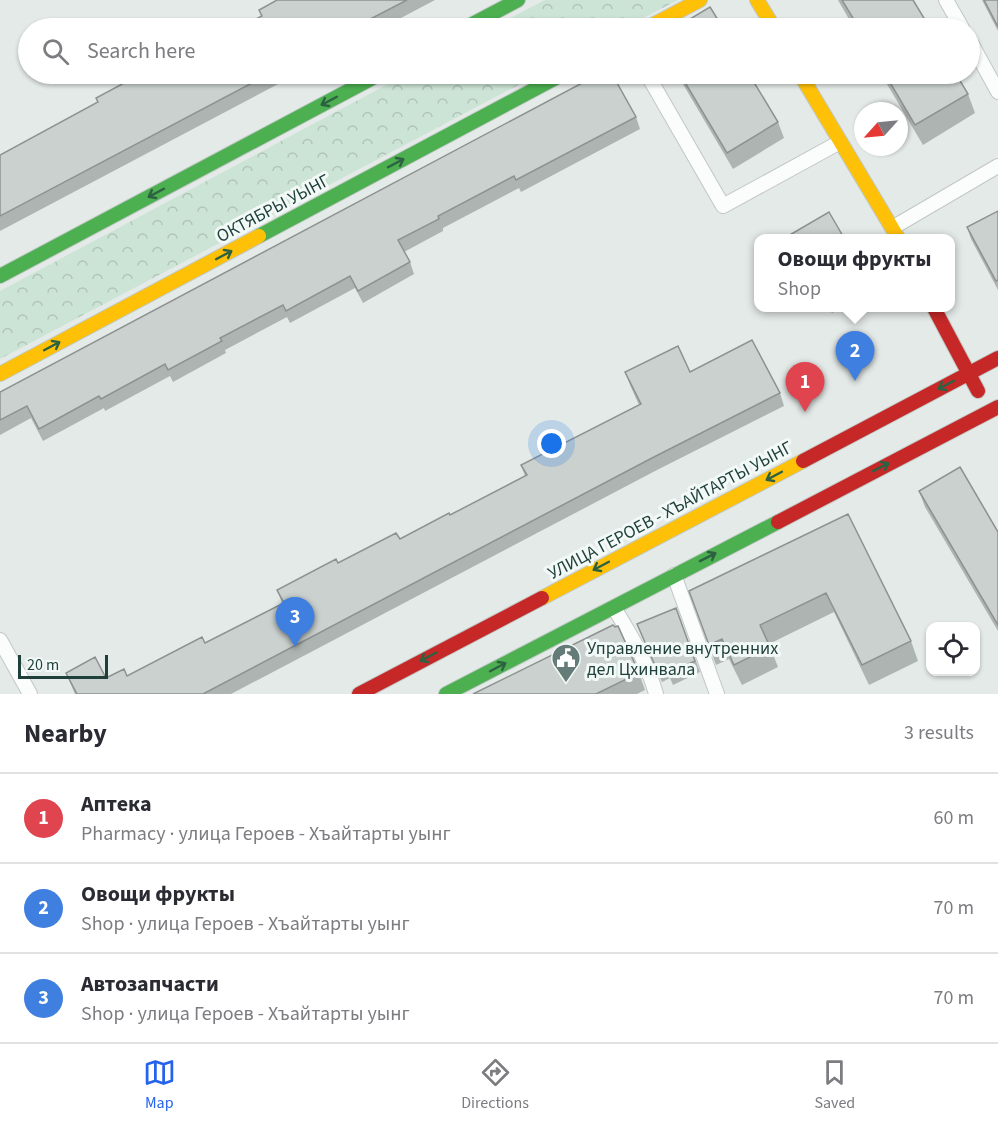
<!DOCTYPE html>
<html lang="en">
<head>
<meta charset="utf-8">
<style>
  body { margin:0; font-family:"Source Sans 3",sans-serif; background:#f2f2f3; color:#2b2b33 }
  .controls { position:absolute; right:18px; bottom:18px; display:grid; overflow:hidden; border-radius:12px; box-shadow:0 2px 4px #0004 }
  .controls button { width:54px; height:54px; display:grid; place-items:center; padding:0; border:0; border-bottom:2px solid #e1e1e2; background:#fff; color:#2b2b33; font:30px sans-serif }
  .compass { position:absolute; left:854px; top:102px; width:54px; height:54px; border-radius:50%; background:#fff; box-shadow:0 2px 4px #0004; rotate:243deg }
  .scale { position:absolute; left:18px; bottom:15px; width:90px; box-sizing:border-box; padding-left:6px; border:3px solid #1f3f3a; border-top:0; font-size:16px; line-height:21px; white-space:nowrap; color:#1f3f3a; -webkit-text-stroke:4px #f2f9f6; paint-order:stroke }
  .you { position:absolute; left:552px; top:444px; width:21px; height:21px; margin:-15px; border:4px solid #fff; border-radius:50%; background:#1a73e8; box-shadow:0 0 0 9px #1a73e833 }
  .badge { display:grid; place-items:center; width:39px; height:39px; border-radius:50%; background:#2563eb; color:#fff; font-size:20px; font-weight:700 }
  .pin { position:absolute; translate:-50% -50px; filter:drop-shadow(0 2px 3px #0008) }
  .pin::after { content:''; position:absolute; top:32px; width:21px; height:18px; background:inherit; clip-path:polygon(0 0,100% 0,50% 100%) }
  .popup { position:absolute; left:754px; top:234px; width:201px; height:78px; box-sizing:border-box; display:grid; place-content:center; border-radius:12px; background:#fff; filter:drop-shadow(0 2px 4px #0005); font-size:20px; white-space:nowrap; color:#7c7c81 }
  .popup b { font-size:22px; color:#2b2b33 }
  .popup::after { content:''; position:absolute; left:50%; top:100%; margin-left:-12px; border:12px solid transparent; border-top-color:#fff }
  .list { margin:0; padding:0; list-style:none }
  h2 { display:flex; justify-content:space-between; align-items:center; height:78px; margin:0; padding:0 24px; font-size:26px }
  h2 small { font-size:20px; font-weight:400; color:#7c7c81 }
  .list li { display:grid; grid-template-columns:39px 1fr auto; gap:18px; align-items:center; box-sizing:border-box; height:90px; padding:0 24px; border-top:2px solid #e1e1e2 }
  .list b { display:block; font-size:22px; white-space:nowrap }
  .list p { margin:0; font-size:20px; white-space:nowrap; color:#7c7c81 }
  .list em { font-size:20px; font-style:normal; color:#7c7c81 }
  .icon { flex:none; width:33px; height:33px; fill:none; stroke:currentColor; stroke-width:2; stroke-linecap:round; stroke-linejoin:round }
  .map { position:relative; flex:none; width:998px; height:694px; overflow:hidden }
  .search { position:absolute; background:#fff; box-shadow:0 2px 4px #0004; left:18px; right:18px; top:18px; height:66px; display:flex; align-items:center; gap:15px; box-sizing:border-box; padding:0 21px; border-radius:33px; color:#7c7c81; font-size:22px }
  .sheet { height:348px; background:#fff }
  nav { display:flex; justify-content:space-around; align-items:center; box-sizing:border-box; height:84px; border-top:2px solid #e1e1e2; background:#fff; font-size:16px; color:#7c7c81 }
  nav a { display:grid; justify-items:center; gap:3px }
  nav .on { color:#2563eb }
  .map>svg:first-child { display:block }
  .park { fill:url(#park-crowns) }
  .lines { fill:none; stroke-linecap:round; stroke-linejoin:round }
  .lane-casing { stroke:#c1c7c5; stroke-width:16 }
  .fast-casing { stroke:#bfc8c5; stroke-width:16 }
  .slow-casing { stroke:#bfc8c5; stroke-width:16 }
  .jam-casing { stroke:#bfc8c5; stroke-width:16 }
  .lane { stroke:#fbfcfc; stroke-width:14 }
  .fast { stroke:#4caf50; stroke-width:14 }
  .slow { stroke:#ffc107; stroke-width:14 }
  .jam { stroke:#c62828; stroke-width:14 }
  .wall { fill:#aeb4b2 }
  .building { fill:#cad1cf; stroke:#8d9291; stroke-width:1.5 }
  .oneway { stroke:#2c6141 }
  .labels { text-anchor:middle; stroke-width:6; stroke-linejoin:round; paint-order:stroke }
  .street-label { font-size:18px; fill:#1f3f3a; stroke:#f2f9f6 }
  .poi-label { font-size:18px; fill:#1f3f3a; stroke:#f2f9f6; text-anchor:start }
</style>
</head>
<body>
<div class="map">
<svg width="998" height="694" viewBox="0 0 998 694">
  <defs>
    <pattern id="park-crowns" width="20" height="18" patternUnits="userSpaceOnUse" patternTransform="scale(1.5)"><rect width="20" height="18" fill="#cce4d6"/><path d="M2 6a3 3 0 1 1 6 0M12 15a3 3 0 1 1 6 0" fill="none" stroke="#afc5b8"/></pattern>
  </defs>
  <rect width="100%" height="100%" fill="#e4eae8"/>
  <path class="park" d="M545,0H678L624,28H491Z
    M407,74H539L0,359V291Z"/>
  <g class="lines">
    <g class="lane-casing">
      <path id="lane" d="M946,0L962,28
        M970,41L998,92
        M647,74L723,206L840,142
        M892,228L998,166
        M674,575L717,694
        M614,608C631,635 647,662 656,694
        M0,640L30,694"/>
    </g>
    <g class="fast-casing">
      <path id="fast" d="M465,28L518,0
        M259,236L563,74
        M0,276L380,74
        M446,694L778,522"/>
    </g>
    <g class="slow-casing">
      <path id="slow" d="M757,0L774,28
        M647,28L700,0
        M800,74L898,238
        M0,374L259,236
        M542,598L803,461"/>
    </g>
    <g class="jam-casing">
      <path id="jam" d="M934,308L978,391
        M803,461L998,358
        M778,522L998,407
        M359,694L542,598"/>
    </g>
    <use href="#lane" class="lane"/>
    <use href="#fast" class="fast"/>
    <use href="#slow" class="slow"/>
    <use href="#jam" class="jam"/>
  </g>
  <path class="wall" d="M277,0H435L382,28H238L261,16L259,10Z
    M838,0H913L930,28H854Z
    M982,0H998V31Z
    M157,74H297L0,231V155L98,103L96,98L140,83Z
    M677,74H749L778,122L784,138L733,169Z
    M881,74H956L968,94L975,113L923,145Z
    M636,117L640,129L521,192L519,188L443,228V231L404,252L410,262L414,274L363,303L355,288L290,323L287,317L225,350L226,353L173,382L170,376L105,411L104,408L43,441L31,418L0,435V392Z
    M998,211V290L971,239L967,227Z
    M828,308H841L832,313Z
    M625,372H690L780,393L784,406L657,470L231,694H75L66,673L106,678L127,676L205,643L282,603L277,590L338,563L400,539L450,515L525,476L521,465L639,405L630,385Z
    M919,491L998,532V631L925,507Z
    M848,514L911,641L918,661L869,685L834,612L769,644L778,667L742,685L729,659L716,665L689,591Z
    M676,608L700,672L673,685L670,678L662,682L637,624Z
    M639,673L645,690L637,694H473Z"/>
  <path class="building" d="M277,0H407L353,28H238L262,16L259,10Z
    M842,0H913L930,28H859Z
    M984,0H998V27Z
    M710,7L723,28H675Z
    M157,74H269L0,216V155L98,102L96,98L137,76L140,83Z
    M599,74H612L636,117L516,180L514,176L438,216L439,219L398,240L410,262L358,291L350,276L286,311L283,305L220,338L222,341L168,370L165,364L101,399L99,396L39,429L27,406L0,420V392Z
    M680,74H749L778,122L727,153Z
    M885,74H956L968,94L915,125Z
    M998,211V280L996,281L967,227Z
    M829,212L844,238H790L788,236Z
    M752,340L780,393L652,458L203,694H77L66,673L95,657L106,678L124,669L127,676L202,637L205,643L284,603L277,590L336,559L338,563L396,533L400,539L449,513L450,515L527,475L521,465L641,404L625,372L678,346L690,372Z
    M960,467L998,532V625L919,491Z
    M848,514L911,641L862,665L826,593L760,625L770,647L734,665L722,639L709,645L689,591Z
    M676,608L695,661L669,673L666,666L657,670L637,624Z
    M613,625L615,627L618,626L639,673L596,694H473Z"/>
  <defs><path id="oneway-shaft" d="M-6 0H5M1.5-3L5.5 0L1.5 3" fill="none" stroke-width="1.6" stroke-linecap="round" stroke-linejoin="round" transform="scale(1.5)"/></defs>
  <g class="oneway">
    <use href="#oneway-shaft" transform="translate(329 101) rotate(152)"/>
    <use href="#oneway-shaft" transform="translate(396 163) rotate(-28)"/>
    <use href="#oneway-shaft" transform="translate(156 193) rotate(152)"/>
    <use href="#oneway-shaft" transform="translate(224 255) rotate(-28)"/>
    <use href="#oneway-shaft" transform="translate(52 346) rotate(-28)"/>
    <use href="#oneway-shaft" transform="translate(946 385) rotate(152)"/>
    <use href="#oneway-shaft" transform="translate(881 467) rotate(-27)"/>
    <use href="#oneway-shaft" transform="translate(774 476) rotate(152)"/>
    <use href="#oneway-shaft" transform="translate(708 557) rotate(-27)"/>
    <use href="#oneway-shaft" transform="translate(601 566) rotate(152)"/>
    <use href="#oneway-shaft" transform="translate(428 657) rotate(152)"/>
    <use href="#oneway-shaft" transform="translate(498 667) rotate(-28)"/>
  </g>
  <defs>
    <g id="civic-pin" transform="scale(1.5)"><path d="M0 17L-7.5 6A9.5 9.5 0 1 1 7.5 6Z" fill="#647b77" stroke="#f2f9f6"/><path d="M-.6-6.5H3V-4.5H.6V-3L4-1V1h2V6H-6V1h2V-1L-.6-3ZM-1.2 2.5V6h2.4V2.5Z" fill="#fff"/></g>
  </defs>
  <g fill-rule="evenodd">
    <use href="#civic-pin" x="566" y="658"/>
  </g>
  <g class="labels">
    <g class="street-label">
      <text transform="translate(273 208) rotate(-28)" y="6">ОКТЯБРЫ УЫНГ</text>
      <text transform="translate(670 510) rotate(-28)" y="6">УЛИЦА ГЕРОЕВ - ХЪАЙТАРТЫ УЫНГ</text>
    </g>
    <g class="poi-label">
      <text x="587" y="654">Управление внутренних<tspan x="587" dy="21">дел Цхинвала</tspan></text>
    </g>
  </g>
</svg>
<div class="controls">
<button><svg class="icon" aria-label="locate" viewBox="0 0 24 24"><circle cx="12" cy="12" r="6"/><path d="M12 2v4M12 18v4M2 12h4M18 12h4"/></svg></button>
</div>
<svg class="compass" viewBox="-18 -18 36 36"><path d="M0-13l5 13h-10z" fill="#e53935"/><path d="M0 13l5-13h-10z" fill="#7c7c81"/></svg>
<div class="scale">20 m</div>
<div class="you"></div>
<div class="pin badge" style="left:805px;top:412px;background:#e0444e">1</div>
<div class="pin badge" style="left:855px;top:381px;background:#3f7fe0">2</div>
<div class="popup"><b>Овощи фрукты</b>Shop</div>
<div class="pin badge" style="left:295px;top:647px;background:#3f7fe0">3</div>
<div class="search"><svg class="icon" aria-label="search" viewBox="0 0 24 24"><circle cx="10" cy="10" r="6"/><path d="M15 15l6 6"/></svg>Search here</div>
</div>
<section class="sheet">
<h2>Nearby<small>3 results</small></h2>
<ul class="list">
<li><span class="badge" style="background:#e0444e">1</span><div><b>Аптека</b><p>Pharmacy · улица Героев - Хъайтарты уынг</p></div><em>60 m</em></li>
<li><span class="badge" style="background:#3f7fe0">2</span><div><b>Овощи фрукты</b><p>Shop · улица Героев - Хъайтарты уынг</p></div><em>70 m</em></li>
<li><span class="badge" style="background:#3f7fe0">3</span><div><b>Автозапчасти</b><p>Shop · улица Героев - Хъайтарты уынг</p></div><em>70 m</em></li>
</ul>
</section>
<nav>
<a class="on"><svg class="icon" aria-label="map" viewBox="0 0 24 24"><path d="M3 6l6-2 6 2 6-2v14l-6 2-6-2-6 2zM9 4v14M15 6v14"/></svg>Map</a>
<a><svg class="icon" aria-label="directions" viewBox="0 0 24 24"><path d="M12 3l9 9-9 9-9-9zM9 14v-3h6M13 9l2 2-2 2"/></svg>Directions</a>
<a><svg class="icon" aria-label="saved" viewBox="0 0 24 24"><path d="M7 4h10v16l-5-4-5 4z"/></svg>Saved</a>
</nav>
</body>
</html>
